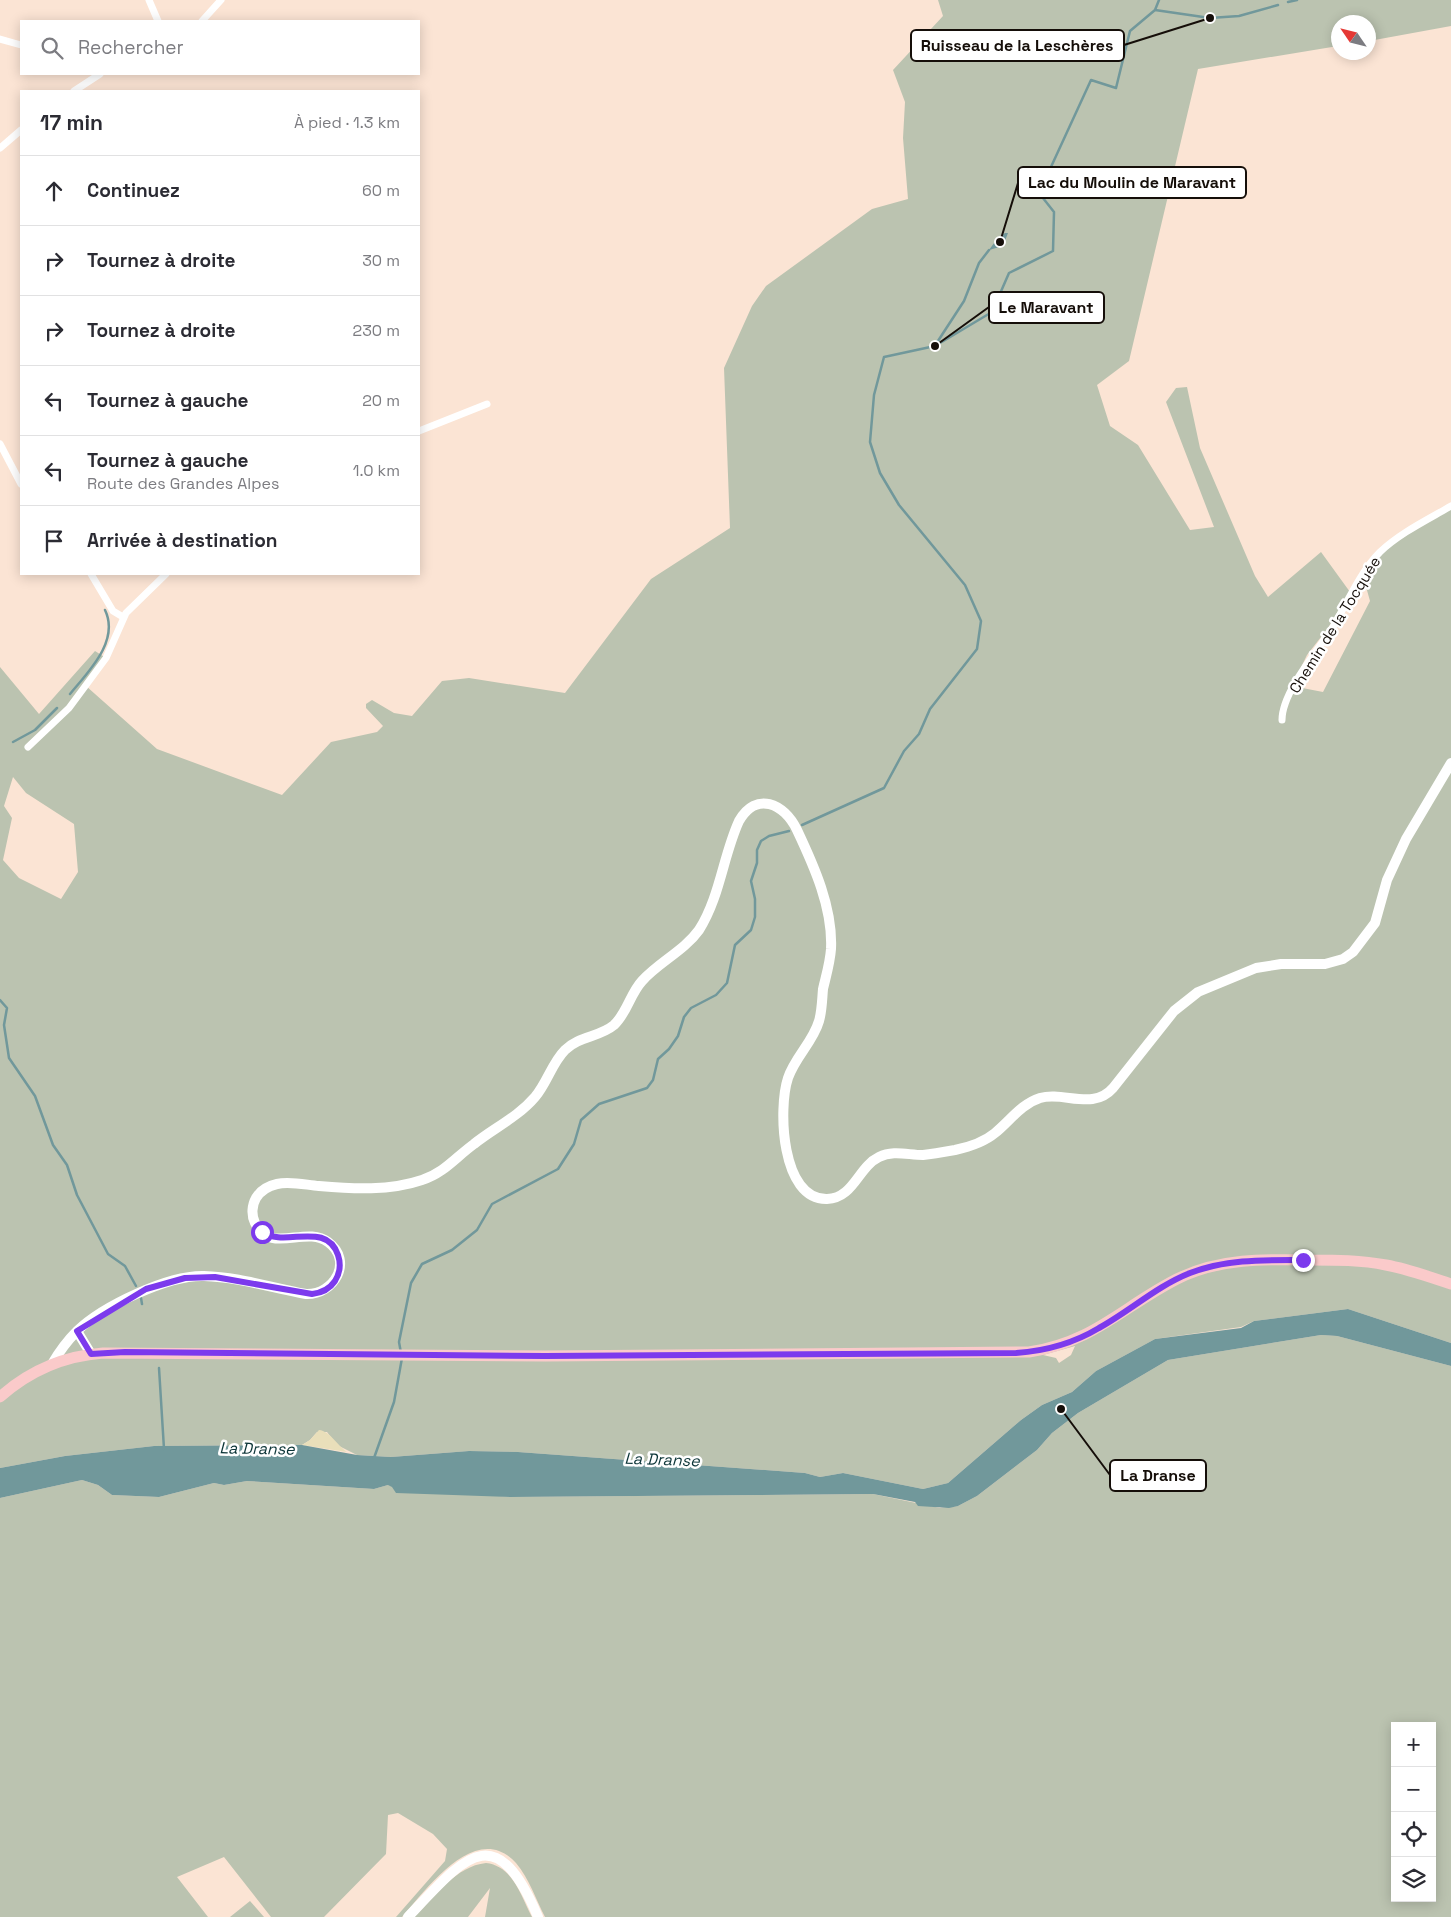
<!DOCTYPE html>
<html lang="fr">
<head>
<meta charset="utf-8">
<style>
  body { margin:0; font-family:"Space Grotesk",sans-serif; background:#f7f7f7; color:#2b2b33 }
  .controls { position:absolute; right:15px; bottom:15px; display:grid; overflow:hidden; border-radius:0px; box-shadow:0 2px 12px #0003 }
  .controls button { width:45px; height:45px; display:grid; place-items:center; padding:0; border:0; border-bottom:1px solid #e1e1e2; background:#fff; color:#2b2b33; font:25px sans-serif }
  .compass { position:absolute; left:1331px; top:15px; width:45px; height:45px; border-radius:50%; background:#fff; box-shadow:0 2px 12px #0003; rotate:305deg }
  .stop { position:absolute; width:15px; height:15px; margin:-11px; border:4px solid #7c3aed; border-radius:50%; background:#fff }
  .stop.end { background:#7c3aed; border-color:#fff; box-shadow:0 1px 5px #0008 }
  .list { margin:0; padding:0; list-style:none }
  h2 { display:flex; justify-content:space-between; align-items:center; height:65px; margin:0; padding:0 20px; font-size:21px }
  h2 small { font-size:16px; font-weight:400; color:#7c7c81 }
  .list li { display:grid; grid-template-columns:32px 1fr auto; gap:15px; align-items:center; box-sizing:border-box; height:70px; padding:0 20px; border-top:1px solid #e1e1e2 }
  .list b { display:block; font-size:19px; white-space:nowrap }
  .list p { margin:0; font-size:16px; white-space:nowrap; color:#7c7c81 }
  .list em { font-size:16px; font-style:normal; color:#7c7c81 }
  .icon { flex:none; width:28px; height:28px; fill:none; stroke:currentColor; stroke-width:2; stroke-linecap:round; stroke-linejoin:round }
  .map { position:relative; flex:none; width:1451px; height:1917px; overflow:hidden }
  .search { position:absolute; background:#fff; box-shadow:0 2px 12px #0003; left:20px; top:20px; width:400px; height:55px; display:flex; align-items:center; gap:12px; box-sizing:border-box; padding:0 18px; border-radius:0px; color:#7c7c81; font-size:19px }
  .panel { position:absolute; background:#fff; box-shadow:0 2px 12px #0003; left:20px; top:90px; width:400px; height:485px; border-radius:0px }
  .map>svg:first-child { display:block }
  .green { fill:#bbc3b0; fill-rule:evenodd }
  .sand { fill:#e9dfba }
  .water { fill:#71989b }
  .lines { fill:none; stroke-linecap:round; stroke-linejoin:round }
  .stream { stroke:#71989b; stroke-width:2.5 }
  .street { stroke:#fff; stroke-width:7 }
  .secondary { stroke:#fff; stroke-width:10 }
  .primary { stroke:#facaca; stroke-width:11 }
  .route { stroke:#7c3aed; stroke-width:6 }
  .labels { text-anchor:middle; stroke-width:5; stroke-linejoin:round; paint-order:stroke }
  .street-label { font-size:15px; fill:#150e09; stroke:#fff }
  .water-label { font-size:16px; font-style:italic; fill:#0b3437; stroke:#fff }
  .leader { fill:none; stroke:#150e09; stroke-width:2 }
  .callout-dot { fill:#150e09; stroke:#fff; stroke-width:2 }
  .callout { fill:#fff; stroke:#150e09; stroke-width:2 }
  .callout-label { font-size:16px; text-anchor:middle; font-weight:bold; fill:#150e09 }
</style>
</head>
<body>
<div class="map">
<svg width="1451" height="1917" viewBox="0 0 1451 1917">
  <rect width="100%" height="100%" fill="#fbe4d4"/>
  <path class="green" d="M938,0H1451V26L1369,41L1368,22H1338V46L1198,69L1129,361L1097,385L1110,426L1138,445L1190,530L1214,527L1166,402L1176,388L1187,387L1200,448L1255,576L1268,597L1321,552L1350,592L1328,628L1307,655L1292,686L1323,692L1370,601L1363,576L1378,554L1451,506V1343L1348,1309L1254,1321L1241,1327L1155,1339L1096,1371L1072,1392L1042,1405L1021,1420L948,1483L923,1489L843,1473L820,1477L805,1473L518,1452L469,1451L391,1457L357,1455L337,1445L327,1432H317L310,1440L302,1445L154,1446L65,1456L0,1468V667L39,714L95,651L106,658L86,686L157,749L282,795L331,742L377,732L383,726L366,708V704L372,700L394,713L412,716L442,681L469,678L565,693L651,579L730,528L724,368L752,306L766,286L872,209L908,199L903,138L905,102L893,70L943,16ZM13,777L26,793L74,824L78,872L61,899L19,878L3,860L12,818L4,806ZM1075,1346L1071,1355L1059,1363L1056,1358L1043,1355Z
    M1321,1335L1337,1336L1451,1366V1917H545C536,1900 529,1878 516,1863C476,1819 426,1890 402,1917H396L445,1861L447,1849L433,1834L398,1813L388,1815L386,1854L324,1917H271L224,1857L177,1877L208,1917H0V1498L82,1480L98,1485L112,1495L159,1497L214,1483L224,1485L247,1481L374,1489L388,1485L511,1497L873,1494L940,1508L958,1506L977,1496L1037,1450L1052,1433L1078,1413L1168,1360ZM1395,1726H1432V1898H1395Z
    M486,1863C513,1866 521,1896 532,1917H485L490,1888L468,1917H414C434,1897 456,1866 486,1863Z
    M250,1901L264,1917H230Z"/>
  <path class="sand" d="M319,1430C330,1431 338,1446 347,1452L302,1445L310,1440Z"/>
  <path class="water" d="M1005,233H1008L1003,246L989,250L997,239Z
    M1348,1309L1451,1343V1366L1337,1336L1321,1335L1168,1360L1078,1413L1052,1433L1037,1450L977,1496L958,1506L949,1508L918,1506L915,1502L873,1494L511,1497L396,1493L392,1487L388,1485L374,1489L247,1481L224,1485L214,1483L159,1497L112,1495L98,1485L82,1480L0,1498V1468L65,1456L154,1446L302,1445L357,1455L391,1457L469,1451L518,1452L805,1473L820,1477L843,1473L923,1489L948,1483L1021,1420L1042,1405L1072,1392L1096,1371L1155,1339L1241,1328L1254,1321Z"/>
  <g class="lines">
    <path class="stream" d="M1288,2L1297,0
      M1155,10L1210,18L1239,16L1278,5
      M936,344L964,301L979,263L989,250
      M70,694C88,672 120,641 105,610
      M13,742L35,730L57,708
      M802,825L884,788L904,751L919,734L930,709L977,649L981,621L965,585L899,505L880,473L870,442L874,395L884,357L935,346L992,312L1009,273L1053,251L1054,212L1039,193L1091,80L1116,88L1130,31L1155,10L1159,0
      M0,1000L7,1008L4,1025L9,1058L35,1096L53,1145L67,1165L77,1195L108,1254L125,1266L136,1286
      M141,1298L142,1304
      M401,1353L399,1342L411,1283L422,1264L452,1250L477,1230L492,1204L558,1169L574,1144L581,1120L599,1104L647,1088L653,1080L658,1059L669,1049L678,1036L684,1017L691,1008L716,995L727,983L735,945L751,930L755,917V899L751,881L757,863V850L761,841L769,836L789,831
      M159,1368L164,1449
      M374,1458L394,1402L402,1358"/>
    <path class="street" d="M149,0L158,21
      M202,21L221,0
      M0,39L21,45
      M74,91L100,74
      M0,148L21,130
      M419,431L487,404
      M0,444L21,484
      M91,574L113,611L123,617
      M1282,720C1282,692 1318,650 1333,627C1347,603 1360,572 1380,552C1400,533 1427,520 1451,506
      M28,747L69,708L106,658L126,613L166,574"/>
    <path class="secondary" d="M77,1331L91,1354
      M52,1364C59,1352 67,1341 77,1331C103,1306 168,1275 204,1276C239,1277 272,1288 306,1294C334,1295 354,1261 328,1242C306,1225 270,1255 255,1223C251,1215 252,1205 256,1198C261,1190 268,1186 277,1184C290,1181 306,1185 319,1186C353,1189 390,1191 422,1180C444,1173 456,1157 474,1144C494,1128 518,1117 535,1097C547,1083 552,1063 565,1050C579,1036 600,1037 614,1025C627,1013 630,994 642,981C659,962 684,951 699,930C720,897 723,856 739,821C756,791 784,803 797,830C814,866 833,908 831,949C830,963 826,976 823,989C822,1000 822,1011 819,1021C813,1042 795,1057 788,1078C778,1108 781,1200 827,1199C854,1198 858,1167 879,1157C893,1150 908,1155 923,1155C933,1154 944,1152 955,1150C969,1147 983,1143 995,1133C1010,1121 1021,1104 1040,1098C1064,1091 1093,1111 1113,1088L1174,1011L1198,992L1256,968L1281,964H1325L1343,959L1353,952L1375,923L1387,880L1406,839L1451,763
      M408,1917C464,1858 495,1815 538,1917"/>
    <path class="primary" d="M0,1397C29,1371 64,1356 103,1353L545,1356L1029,1352C1094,1342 1122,1307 1177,1279C1219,1258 1265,1259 1310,1260C1336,1260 1361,1260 1386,1265C1408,1269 1430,1277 1451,1284"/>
  </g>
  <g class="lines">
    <path class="route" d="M262,1232C285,1248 326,1220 338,1255C341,1264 340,1273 335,1281C329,1290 321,1293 312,1294L215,1277L185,1278L146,1289L77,1331L91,1354L125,1352L545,1356L1016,1353C1046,1351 1074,1343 1099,1328C1130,1311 1157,1286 1190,1273C1227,1259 1264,1260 1303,1260"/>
  </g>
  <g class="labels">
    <g class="street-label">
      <text transform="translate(1335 625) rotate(-58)" y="5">Chemin de la Tocquée</text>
    </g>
    <g class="water-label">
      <text transform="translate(257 1448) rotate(1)" y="6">La Dranse</text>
      <text transform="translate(662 1459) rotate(2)" y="6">La Dranse</text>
    </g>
  </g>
  <path class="leader" d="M1210 18L1124 45M1000 242L1018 183M935 346L989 307M1061 1409L1110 1475"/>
  <g class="callout-dot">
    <circle cx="1210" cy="18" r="5"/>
    <circle cx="1000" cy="242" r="5"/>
    <circle cx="935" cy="346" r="5"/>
    <circle cx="1061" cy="1409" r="5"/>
  </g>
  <g class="callout">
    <rect x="911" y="30" width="213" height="31" rx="5"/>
    <rect x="1018" y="167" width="228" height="31" rx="5"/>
    <rect x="989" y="292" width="115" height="31" rx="5"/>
    <rect x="1110" y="1460" width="96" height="31" rx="5"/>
  </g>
  <g class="callout-label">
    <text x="1017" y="51">Ruisseau de la Leschères</text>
    <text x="1132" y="188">Lac du Moulin de Maravant</text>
    <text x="1046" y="313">Le Maravant</text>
    <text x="1158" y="1481">La Dranse</text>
  </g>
</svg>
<div class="controls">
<button>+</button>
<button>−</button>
<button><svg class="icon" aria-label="locate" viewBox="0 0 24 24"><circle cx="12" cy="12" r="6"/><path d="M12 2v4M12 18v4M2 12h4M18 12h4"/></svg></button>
<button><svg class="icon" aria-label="layers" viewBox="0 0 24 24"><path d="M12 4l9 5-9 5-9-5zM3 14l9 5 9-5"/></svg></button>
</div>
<svg class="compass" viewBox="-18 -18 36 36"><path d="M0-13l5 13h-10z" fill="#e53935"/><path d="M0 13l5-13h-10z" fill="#7c7c81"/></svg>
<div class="stop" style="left:262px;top:1232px"></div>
<div class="stop end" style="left:1303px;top:1260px"></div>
<div class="search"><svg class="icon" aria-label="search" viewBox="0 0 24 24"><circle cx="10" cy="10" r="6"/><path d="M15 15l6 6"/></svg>Rechercher</div>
<section class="panel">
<h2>17 min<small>À pied · 1.3 km</small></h2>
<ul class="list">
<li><svg class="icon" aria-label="ahead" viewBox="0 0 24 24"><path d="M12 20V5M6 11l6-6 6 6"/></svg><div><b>Continuez</b></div><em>60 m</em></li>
<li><svg class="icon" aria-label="right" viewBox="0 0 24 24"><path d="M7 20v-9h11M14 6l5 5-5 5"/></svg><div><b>Tournez à droite</b></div><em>30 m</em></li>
<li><svg class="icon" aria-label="right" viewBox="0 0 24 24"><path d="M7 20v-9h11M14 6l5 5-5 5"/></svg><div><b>Tournez à droite</b></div><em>230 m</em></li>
<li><svg class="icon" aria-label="left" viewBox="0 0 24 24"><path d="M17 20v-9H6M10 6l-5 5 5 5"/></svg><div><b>Tournez à gauche</b></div><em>20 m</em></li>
<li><svg class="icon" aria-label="left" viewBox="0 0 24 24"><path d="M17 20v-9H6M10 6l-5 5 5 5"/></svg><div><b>Tournez à gauche</b><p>Route des Grandes Alpes</p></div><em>1.0 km</em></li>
<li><svg class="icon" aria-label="arrive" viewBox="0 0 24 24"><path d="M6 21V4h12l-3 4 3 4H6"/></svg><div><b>Arrivée à destination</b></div></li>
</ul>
</section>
</div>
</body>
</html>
